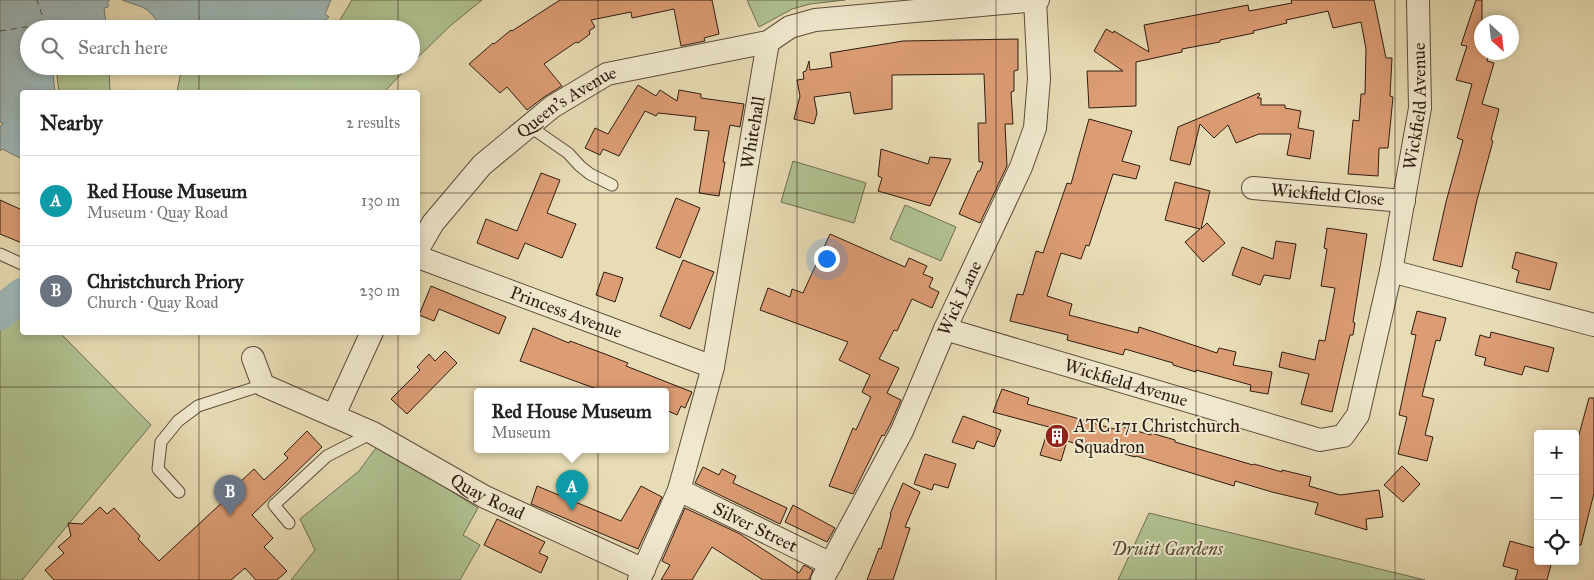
<!DOCTYPE html>
<html lang="en">
<head>
<meta charset="utf-8">
<style>
  body { margin:0; font-family:"IM FELL Great Primer",serif; background:#f6f6f6; color:#222 }
  .controls { position:absolute; right:15px; bottom:15px; display:grid; overflow:hidden; border-radius:5px; box-shadow:0 2px 8px #0003 }
  .controls button { width:45px; height:45px; display:grid; place-items:center; padding:0; border:0; border-bottom:1px solid #e0e0e0; background:#fff; color:#222; font:25px sans-serif }
  .compass { position:absolute; left:1474px; top:15px; width:45px; height:45px; border-radius:50%; background:#fff; box-shadow:0 2px 8px #0003; rotate:153deg }
  .you { position:absolute; left:826px; top:258px; width:18px; height:18px; margin:-12px; border:4px solid #fff; border-radius:50%; background:#1a73e8; box-shadow:0 0 0 8px #1a73e833 }
  .badge { display:grid; place-items:center; width:32px; height:32px; border-radius:50%; background:#8f2418; color:#fff; font-size:16px; font-weight:700 }
  .pin { position:absolute; translate:-50% -41px; filter:drop-shadow(0 1px 2px #0008) }
  .pin::after { content:''; position:absolute; top:26px; width:18px; height:15px; background:inherit; clip-path:polygon(0 0,100% 0,50% 100%) }
  .popup { position:absolute; left:474px; top:388px; width:195px; height:65px; box-sizing:border-box; display:grid; place-content:center; border-radius:5px; background:#fff; filter:drop-shadow(0 1px 4px #0005); font-size:16px; white-space:nowrap; color:#767676 }
  .popup b { font-size:19px; color:#222 }
  .popup::after { content:''; position:absolute; left:50%; top:100%; margin-left:-10px; border:10px solid transparent; border-top-color:#fff }
  .list { margin:0; padding:0; list-style:none }
  h2 { display:flex; justify-content:space-between; align-items:center; height:65px; margin:0; padding:0 20px; font-size:21px }
  h2 small { font-size:16px; font-weight:400; color:#767676 }
  .list li { display:grid; grid-template-columns:32px 1fr auto; gap:15px; align-items:center; box-sizing:border-box; height:90px; padding:0 20px; border-top:1px solid #e0e0e0 }
  .list b { display:block; font-size:19px; white-space:nowrap }
  .list p { margin:0; font-size:16px; white-space:nowrap; color:#767676 }
  .list em { font-size:16px; font-style:normal; color:#767676 }
  .icon { flex:none; width:28px; height:28px; fill:none; stroke:currentColor; stroke-width:2; stroke-linecap:round; stroke-linejoin:round }
  .map { position:relative; flex:none; width:1594px; height:580px; overflow:hidden }
  .search { position:absolute; background:#fff; box-shadow:0 2px 8px #0003; left:20px; top:20px; width:400px; height:55px; display:flex; align-items:center; gap:12px; box-sizing:border-box; padding:0 18px; border-radius:28px; color:#767676; font-size:19px }
  .panel { position:absolute; background:#fff; box-shadow:0 2px 8px #0003; left:20px; top:90px; width:400px; height:245px; border-radius:5px }
  .map>svg:first-child { display:block }
  .green { fill:#b0c291; stroke:#6f6f51 }
  .water { fill:#9eb8b9; stroke:#717a76 }
  .lines { fill:none; stroke-linecap:round; stroke-linejoin:round }
  .river { stroke:#9eb8b9; stroke-width:34 }
  .ferry { stroke:#504b43; stroke-width:1; stroke-dasharray:6 5; stroke-linecap:butt }
  .building { fill:#dc9c74; stroke:#2e1c11 }
  .lane-casing { stroke:#5c4c3a; stroke-width:13 }
  .street-casing { stroke:#5c4c3a; stroke-width:24 }
  .lane { stroke:#f0e8ce; stroke-width:11 }
  .street { stroke:#f0e8ce; stroke-width:22 }
  .grid { fill:none; stroke:#2e1c11; stroke-width:1; stroke-opacity:0.55 }
  .labels { text-anchor:middle; stroke-width:4; stroke-linejoin:round; paint-order:stroke }
  .street-label { font-size:18px; fill:#2e1c11; stroke:#f0e8ce }
  .poi-label { font-size:18px; fill:#2e1c11; stroke:#f0e8ce; text-anchor:start }
  .park-label { font-size:18px; font-style:italic; fill:#554e37; stroke:#f0e8ce }
</style>
</head>
<body>
<div class="map">
<svg width="1594" height="580" viewBox="0 0 1594 580">
  <rect width="100%" height="100%" fill="#e8dcb4"/>
  <filter id="stains"><feTurbulence type="fractalNoise" baseFrequency=".004" numOctaves="4"/><feColorMatrix values="0 0 0 0 .2 0 0 0 0 .09 0 0 0 0 .02 0 0 0 .5 -.17"/></filter>
  <radialGradient id="worn" r=".72"><stop offset=".6" stop-color="#630" stop-opacity="0"/><stop offset="1" stop-color="#630" stop-opacity=".3"/></radialGradient>
  <path class="green" d="M352,0H482L450,26L411,64V29H329L338,23Z
    M747,0H845L810,4L792,9L759,27Z
    M182,66H409L384,92H177Z
    M56,68L109,70L110,92H59Z
    M793,161L866,183L854,223L781,202Z
    M905,205L956,227L941,261L890,239Z
    M15,287L22,295V332L60,333L151,425L22,580H0V303Z
    M378,445L478,508L463,535L480,545L460,580H291L315,550L300,519L359,471Z
    M1149,513L1425,580H1118Z"/>
  <path class="water" d="M0,0H110L108,1V7L104,8L106,22L110,21L109,29H29V66H52L55,92H22V159L2,149L0,151V127L3,123L0,122Z
    M122,0H331L325,14L329,17L314,29H168C157,24 155,16 146,9C139,5 129,3 122,0Z"/>
  <g class="lines">
    <path class="river" d="M0,313L22,295"/>
    <path class="ferry" d="M0,31L45,24L37,0"/>
  </g>
  <path class="building" d="M560,0H712L719,34L704,38L705,41L681,46L674,9L632,18L631,12L591,20L595,27L589,31L590,34L578,43L576,42L544,64L562,86L544,97L527,110L507,87L500,93L469,64L493,43L494,44L511,30L512,31Z
    M1291,0H1374L1386,58H1392L1390,96L1393,97L1388,148H1379L1378,176L1348,174L1353,120L1359,121L1361,94H1365L1366,49L1361,22L1333,28L1328,11L1286,20L1287,23L1253,31L1254,33L1220,40V42L1182,49V52L1136,62V106L1089,108L1087,71H1123L1094,51L1106,29L1113,33L1114,31L1149,52L1144,25L1248,5L1249,11L1292,3Z
    M1476,0H1482V52H1490L1487,61L1494,63L1482,104L1499,109L1491,140L1493,141L1477,200L1462,267L1433,260L1446,202L1463,140L1457,138L1472,84L1456,80L1467,46L1461,45Z
    M1018,39V70L1014,71V91L1011,92L1013,124H1005L1007,166L980,223L959,214L978,171H980L983,162H979L978,123H986L984,74L892,75V109L854,114L850,92L814,97L817,113L814,124L794,119L800,96L797,80L804,79L803,72L806,71L809,61L810,70L832,67L830,53L903,41Z
    M638,85L656,96L660,90L677,101L679,90L701,94V98L744,104L740,127L730,125L723,162H725L719,196L699,193L709,131L694,130L696,117L658,113L656,116L645,111L619,156L603,149L600,155L585,148L595,128L608,134Z
    M1259,93L1260,95L1257,98H1261V105H1285V108L1301,111L1298,128L1314,131L1310,159L1287,155L1291,134H1259L1236,143L1228,125L1214,138L1200,124L1190,165L1170,160L1178,127Z
    M1089,119L1132,131L1122,161L1140,166L1136,179L1113,174L1089,246L1086,245L1081,259L1061,253L1047,296L1072,304L1069,315L1138,333L1139,327L1217,353L1219,348L1236,352L1233,365L1272,372L1268,394L1250,391L1251,385L1196,370V372L1173,365V363L1125,349L1123,355L1067,340L1068,335L1010,321L1017,294L1023,295L1036,251L1043,253L1067,183L1071,184Z
    M881,149L928,164L930,157L951,159L930,206L878,191L882,178L878,176Z
    M541,173L560,180L547,213L576,224L562,258L525,243L518,259L477,243L486,219L517,231Z
    M1175,182L1210,191L1201,229L1207,223L1225,243L1203,262L1185,242L1200,229L1165,220Z
    M676,198L700,208L680,258L656,248Z
    M0,200L22,210V243L0,234Z
    M1327,228L1367,234L1353,322L1355,323L1353,335H1350L1332,412L1301,404L1309,374L1279,367L1282,352L1315,360L1319,340L1325,341L1335,288L1321,286L1327,249L1324,248Z
    M830,234L905,267L909,258L927,266L923,274L933,278L929,287L939,292L932,308L912,299L897,331L894,330L879,359L899,368L887,393L901,400L890,425L884,436L882,435L853,494L829,486L853,428L856,430L871,397L862,392L870,375L839,360L848,342L760,310L768,288L790,297L792,289L803,293Z
    M1276,241L1296,244L1290,279L1264,275L1260,285L1232,275L1242,247L1273,259Z
    M1516,252L1557,263L1550,290L1516,282L1519,271L1512,268Z
    M683,260L714,272L690,329L660,316Z
    M604,272L623,278L615,302L596,295Z
    M431,286L506,317L499,334L439,309L434,321L419,315Z
    M1417,311L1446,318L1440,341L1436,340L1422,396L1434,399L1425,435L1433,437L1427,461L1398,454L1407,417L1399,415L1416,335L1411,334Z
    M533,328L569,343L570,341L605,354L628,363L626,366L692,392L685,408L681,406L677,415L666,410V392H605L520,361Z
    M1491,332L1554,348L1548,372L1525,366L1522,375L1484,365L1486,358L1475,355L1480,335L1490,338Z
    M445,351L457,363L407,414L391,399L420,370L417,367L429,354L435,361Z
    M1002,389L1029,398L1027,404L1118,430L1119,426L1151,435V433L1175,440V442L1253,465L1254,464L1282,472V470L1311,477L1309,486L1340,495L1379,490L1383,517L1366,519L1367,530L1315,514L1318,503L1272,492L1235,481L1234,486L1136,456L1135,457L1102,448L1101,451L1067,441L1061,461L1040,455L1049,427L993,412Z
    M1589,398H1594V493L1581,545H1575V449Z
    M963,416L1001,430L994,447L977,441L974,449L952,442Z
    M307,431L322,447L252,515L273,538L264,547L287,571L277,580H256L245,568L231,580H54L45,570L64,553L58,547L71,536L68,523L82,524L100,507L107,514L114,508L140,536L138,539L159,561L241,485L239,483L254,469L264,480L288,458L284,454Z
    M925,454L956,464L948,488L934,484L932,490L914,484Z
    M1402,466L1420,484L1403,502L1384,485Z
    M703,467L719,475L722,469L736,476L733,483L787,508L780,524L695,483Z
    M903,483L920,492L905,527L910,528L893,580H867L879,548L881,549L891,515L890,514Z
    M537,486L621,521L641,486L662,497L638,549L531,504Z
    M793,505L835,528L827,542L785,522Z
    M685,508L740,534L799,573L804,565L813,570L809,580H763L712,547L692,580H661L670,565L662,561Z
    M497,519L545,542L539,553L548,557L541,573L484,545Z
    M1510,541L1538,549V561H1552L1547,580H1515L1518,570L1503,566Z"/>
  <g class="lines">
    <g class="lane-casing">
      <path id="lane" d="M529,126L568,153L580,166L590,174L612,185
        M0,254L22,264
        M179,492L158,469L161,442L178,421L198,406L263,385
        M289,523L274,505L327,456L372,433"/>
    </g>
    <g class="street-casing">
      <g id="street">
        <path id="s1" d="M1253,188L1404,201"/>
        <path id="s2" d="M418,249L433,223L482,165L552,107L607,74L768,42L790,27L815,20L1038,0"/>
        <path id="s3" d="M418,257L713,367"/>
        <path d="M1391,271L1594,325"/>
        <path id="s4" d="M945,329L1320,440L1343,436L1358,415L1391,271L1420,108L1418,0"/>
        <path id="s5" d="M253,358L263,385L373,433L485,497L644,570"/>
        <path d="M334,415L372,332"/>
        <path id="s6" d="M679,490L831,564"/>
        <path id="s7" d="M639,580L679,490L713,367L768,42"/>
        <path id="s8" d="M822,580L902,431L945,329L1021,167L1035,128L1039,79L1035,0"/>
      </g>
    </g>
    <use href="#lane" class="lane"/>
    <use href="#street" class="street"/>
  </g>
  <path class="grid" d="M199,0V29M398,0V29M598,0V580M797,0V580M996,0V580M1196,0V580M1395,0V580M199,66V92M398,66V92M0,193H22M418,193H1594M199,332V580M398,332V580M0,387H1594"/>
  <defs>
    <g id="building-disc" transform="scale(1.25)"><circle r="9.5" fill="#8f2418" stroke="#f0e8ce"/><path d="M-4-6H4V6H1V3H-1V6H-4ZM-2.5-4.3h1.7v1.8h-1.7ZM.8-4.3h1.7v1.8H.8ZM-2.5-1h1.7V.8h-1.7ZM.8-1h1.7V.8H.8Z" fill="#fff"/></g>
  </defs>
  <g fill-rule="evenodd">
    <use href="#building-disc" x="1057" y="436"/>
  </g>
  <g class="labels">
    <g class="street-label">
      <text dy="6" stroke="none"><textPath href="#s2" startOffset="212">Queen's Avenue</textPath></text>
      <text dy="6" stroke="none"><textPath href="#s4" startOffset="755">Wickfield Avenue</textPath></text>
      <text dy="6" stroke="none"><textPath href="#s7" startOffset="464">Whitehall</textPath></text>
      <text dy="6" stroke="none"><textPath href="#s1" startOffset="75">Wickfield Close</textPath></text>
      <text dy="6" stroke="none"><textPath href="#s8" startOffset="314">Wick Lane</textPath></text>
      <text dy="6" stroke="none"><textPath href="#s3" startOffset="158">Princess Avenue</textPath></text>
      <text dy="6" stroke="none"><textPath href="#s4" startOffset="189">Wickfield Avenue</textPath></text>
      <text dy="6" stroke="none"><textPath href="#s5" startOffset="280">Quay Road</textPath></text>
      <text dy="6" stroke="none"><textPath href="#s6" startOffset="85">Silver Street</textPath></text>
    </g>
    <g class="poi-label">
      <text x="1074" y="432">ATC 171 Christchurch<tspan x="1074" dy="21">Squadron</tspan></text>
    </g>
    <g class="park-label">
      <text x="1167" y="555">Druitt Gardens</text>
    </g>
  </g>
  <rect width="100%" height="100%" filter="url(#stains)"/>
  <rect width="100%" height="100%" fill="url(#worn)"/>
</svg>
<div class="controls">
<button>+</button>
<button>−</button>
<button><svg class="icon" aria-label="locate" viewBox="0 0 24 24"><circle cx="12" cy="12" r="6"/><path d="M12 2v4M12 18v4M2 12h4M18 12h4"/></svg></button>
</div>
<svg class="compass" viewBox="-18 -18 36 36"><path d="M0-13l5 13h-10z" fill="#e53935"/><path d="M0 13l5-13h-10z" fill="#767676"/></svg>
<div class="you"></div>
<div class="pin badge" style="left:572px;top:511px;background:#0f9aa8">A</div>
<div class="popup"><b>Red House Museum</b>Museum</div>
<div class="pin badge" style="left:230px;top:516px;background:#6b7280">B</div>
<div class="search"><svg class="icon" aria-label="search" viewBox="0 0 24 24"><circle cx="10" cy="10" r="6"/><path d="M15 15l6 6"/></svg>Search here</div>
<section class="panel">
<h2>Nearby<small>2 results</small></h2>
<ul class="list">
<li><span class="badge" style="background:#0f9aa8">A</span><div><b>Red House Museum</b><p>Museum · Quay Road</p></div><em>130 m</em></li>
<li><span class="badge" style="background:#6b7280">B</span><div><b>Christchurch Priory</b><p>Church · Quay Road</p></div><em>230 m</em></li>
</ul>
</section>
</div>
</body>
</html>
